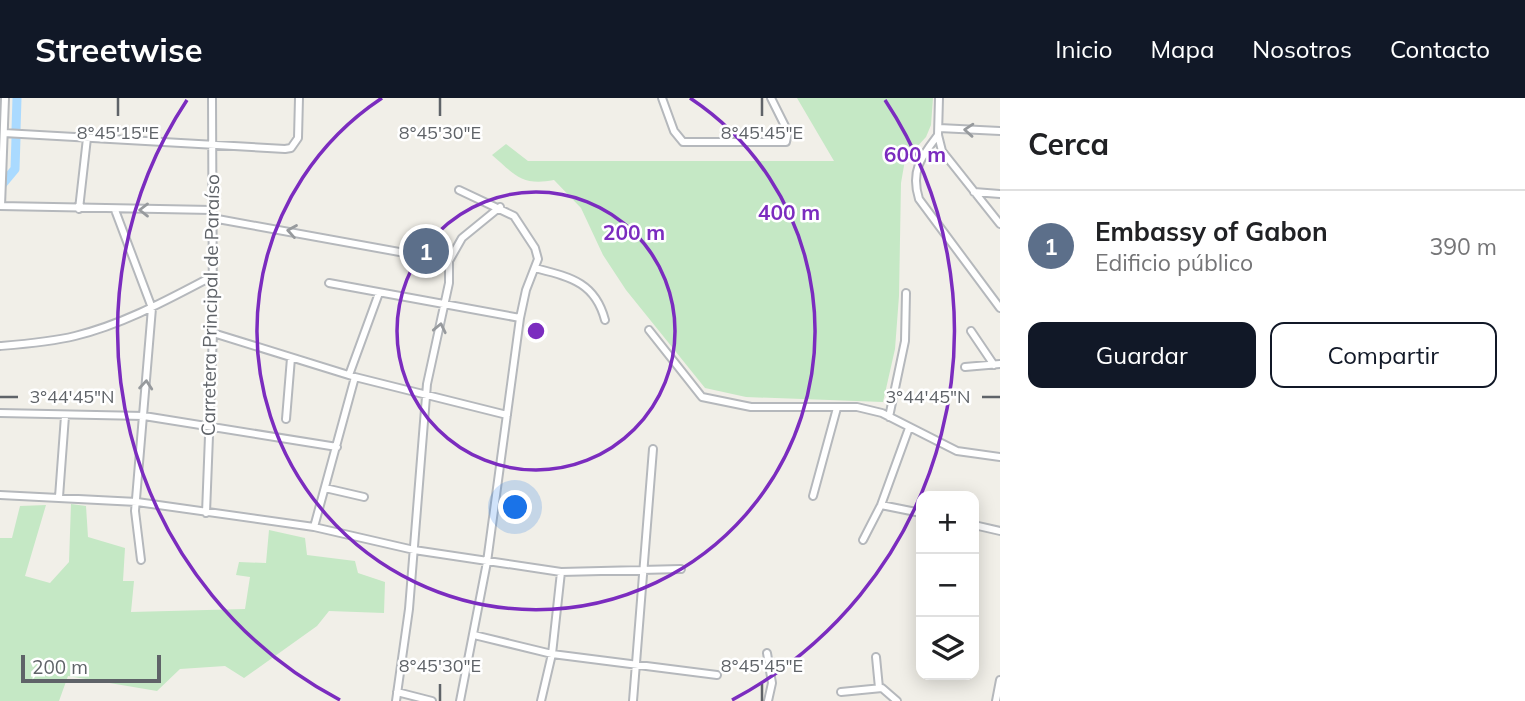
<!DOCTYPE html>
<html lang="es">
<head>
<meta charset="utf-8">
<style>
  body { margin:0; font-family:Mulish,sans-serif; background:#f6f6f6; color:#202124 }
  .controls { position:absolute; right:21px; bottom:21px; display:grid; overflow:hidden; border-radius:14px; box-shadow:0 4px 18px #0003 }
  .controls button { width:63px; height:63px; display:grid; place-items:center; padding:0; border:0; border-bottom:2px solid #e0e0e0; background:#fff; color:#202124; font:35px sans-serif }
  .scale { position:absolute; left:21px; bottom:18px; width:140px; box-sizing:border-box; padding-left:7px; border:4px solid #5f6368; border-top:0; font-size:19px; line-height:24px; white-space:nowrap; color:#5f6368; -webkit-text-stroke:5px #fff; paint-order:stroke }
  .you { position:absolute; left:516px; top:410px; width:24px; height:24px; margin:-18px; border:5px solid #fff; border-radius:50%; background:#1a73e8; box-shadow:0 0 0 10px #1a73e833 }
  .badge { display:grid; place-items:center; width:46px; height:46px; border-radius:50%; background:#111827; color:#fff; font-size:23px; font-weight:700 }
  .pin { position:absolute; translate:-50% -50%; border:4px solid #fff; box-shadow:0 2px 7px #0006 }
  .list { margin:0; padding:0; list-style:none }
  h2 { display:flex; justify-content:space-between; align-items:center; height:91px; margin:0; padding:0 28px; font-size:30px }
  h2 small { font-size:23px; font-weight:400; color:#757577 }
  .list li { display:grid; grid-template-columns:46px 1fr auto; gap:21px; align-items:center; box-sizing:border-box; height:112px; padding:0 28px; border-top:2px solid #e0e0e0 }
  .list b { display:block; font-size:26px; white-space:nowrap }
  .list p { margin:0; font-size:23px; white-space:nowrap; color:#757577 }
  .list em { font-size:23px; font-style:normal; color:#757577 }
  .actions { display:flex; gap:14px; padding:21px 28px }
  .actions a { flex:1; padding:16px 0; border:2px solid #111827; border-radius:14px; text-align:center; font-size:24px; color:#111827 }
  .actions .main { background:#111827; color:#fff }
  .icon { flex:none; width:38px; height:38px; fill:none; stroke:currentColor; stroke-width:2; stroke-linecap:round; stroke-linejoin:round }
  .map { position:relative; flex:none; width:1000px; height:603px; overflow:hidden }
  header { display:flex; align-items:center; gap:42px; box-sizing:border-box; height:98px; padding:0 35px; background:#111827; color:#fff }
  header strong { font-size:33px }
  nav { display:flex; gap:38px; margin-inline-start:auto; font-size:24px }
  main { display:flex }
  aside { flex:1; background:#fff }
  .map>svg:first-child { display:block }
  .green { fill:#c5e8c5 }
  .lines { fill:none; stroke-linecap:round; stroke-linejoin:round }
  .river { stroke:#aadaff; stroke-width:9 }
  .minor-casing { stroke:#b5b8bc; stroke-width:10 }
  .minor { stroke:#fff; stroke-width:6 }
  .oneway { stroke:#979a9d }
  .ticks { fill:none; stroke:#5f6368; stroke-width:2.5 }
  .ring { fill:none; stroke:#7b2cbf; stroke-width:3.5 }
  .labels { text-anchor:middle; stroke-width:5; stroke-linejoin:round; paint-order:stroke }
  .street-label { font-size:19px; fill:#5f6368; stroke:#fff }
  .ticks-label { font-size:18px; text-anchor:middle; fill:#5f6368; stroke:#fff; stroke-width:5; stroke-linejoin:round; paint-order:stroke }
  .centre { fill:#7b2cbf; stroke:#fff; stroke-width:3.5 }
  .ring-label { font-size:21px; text-anchor:middle; font-weight:bold; fill:#7b2cbf; stroke:#fff; stroke-width:5; stroke-linejoin:round; paint-order:stroke }
</style>
</head>
<body>
<header>
<strong>Streetwise</strong>
<nav><a>Inicio</a><a>Mapa</a><a>Nosotros</a><a>Contacto</a></nav>
</header>
<main>
<div class="map">
<svg width="1000" height="603" viewBox="0 0 1000 603">
  <rect width="100%" height="100%" fill="#f1efe8"/>
  <path class="green" d="M797,0H933L931,27L926,39L905,62L901,85L899,198L895,251L883,304L746,299L705,290L626,192L603,157L581,110L554,82C522,88 515,77 492,57L506,46L528,63H834Z
    M71,406L86,408L88,439L125,450L123,483H134L131,514L245,511L250,479L236,477L239,464L266,465L269,432L305,440L307,457L355,463L358,475L385,484L384,515L329,513L317,528L244,580L225,568L180,571L157,593L68,578L59,603H0V440H12L20,408L46,407L25,478L50,485L69,464Z"/>
  <g class="lines">
    <path class="river" d="M16,32L17,0
      M0,89L15,71L16,40"/>
    <g class="minor-casing">
      <path id="minor" d="M662,0L674,33L683,44H786L788,34L771,0
        M939,0L938,37L942,53L1000,126
        M939,30L1000,33
        M4,35L285,51L291,50L298,40L299,0
        M938,37C922,58 910,72 919,101L1000,210
        M459,92L514,118L535,150L538,161L526,192L520,220
        M974,94L1000,96
        M0,108L212,112
        M1,108L5,0
        M79,111L87,40
        M115,112L152,210L135,413L141,462
        M212,120L449,163V185L427,286L409,511L396,603
        M449,163L462,140L500,109
        M535,170C570,179 595,184 605,222
        M329,185L520,220L487,464L460,603
        M649,232L702,299L751,309H857L882,315L957,353L1000,359
        M971,233L994,267
        M213,235L355,279L507,317
        M0,248C25,246 51,244 75,238C124,226 169,201 213,178
        M965,269L1000,266
        M349,277L379,195
        M0,315L144,318L337,349
        M889,319L905,243L906,195
        M286,321L291,260
        M325,390L364,399
        M0,397L137,404L314,429L414,452L561,474L681,471
        M813,398L837,310
        M59,399L65,318
        M881,407L921,415
        M206,415L213,235L212,0
        M974,427L1000,433
        M314,429L355,279
        M863,442L881,407L909,330
        M474,537L552,556L717,577
        M767,555L772,585L768,603
        M876,559L879,590
        M397,594L432,603
        M841,594L882,590L897,603
        M541,603L552,556L561,474
        M633,603L653,351
        M996,603L1000,582"/>
    </g>
    <use href="#minor" class="minor"/>
  </g>
  <defs><path id="oneway-chevron" d="M-2-3.5L2.5 0L-2 3.5" fill="none" stroke-width="1.6" stroke-linecap="round" stroke-linejoin="round" transform="scale(1.75)"/></defs>
  <g class="oneway">
    <use href="#oneway-chevron" transform="translate(969 32) rotate(-176)"/>
    <use href="#oneway-chevron" transform="translate(144 112) rotate(-180)"/>
    <use href="#oneway-chevron" transform="translate(292 133) rotate(-170)"/>
    <use href="#oneway-chevron" transform="translate(440 230) rotate(-78)"/>
    <use href="#oneway-chevron" transform="translate(146 287) rotate(-85)"/>
  </g>
  <path class="ticks" d="M118,0V18M440,0V18M762,0V18M0,299H18M982,299H1000M440,586V603M762,586V603"/>
  <g class="ring">
    <circle cx="536" cy="233" r="139"/>
    <path d="M690 0A279 279 0 1 1 382 0"/>
    <path d="M340 602A418 418 0 0 1 187 2M885 2A418 418 0 0 1 732 602"/>
  </g>
  <g class="labels">
    <g class="street-label">
      <text transform="translate(210 207) rotate(-89)" y="7">Carretera Principal de Paraíso</text>
    </g>
  </g>
  <g class="ticks-label">
    <text x="118" y="41">8°45'15"E</text>
    <text x="440" y="41">8°45'30"E</text>
    <text x="762" y="41">8°45'45"E</text>
    <text x="72" y="305">3°44'45"N</text>
    <text x="928" y="305">3°44'45"N</text>
    <text x="440" y="574">8°45'30"E</text>
    <text x="762" y="574">8°45'45"E</text>
  </g>
  <circle cx="536" cy="233" r="10" class="centre"/>
  <g class="ring-label">
    <text x="915" y="64">600 m</text>
    <text x="789" y="122">400 m</text>
    <text x="634" y="142">200 m</text>
  </g>
</svg>
<div class="controls">
<button>+</button>
<button>−</button>
<button><svg class="icon" aria-label="layers" viewBox="0 0 24 24"><path d="M12 4l9 5-9 5-9-5zM3 14l9 5 9-5"/></svg></button>
</div>
<div class="scale">200 m</div>
<div class="you"></div>
<div class="pin badge" style="left:426px;top:153px;background:#5c6f8a">1</div>
</div>
<aside>
<h2>Cerca<small></small></h2>
<ul class="list">
<li><span class="badge" style="background:#5c6f8a">1</span><div><b>Embassy of Gabon</b><p>Edificio público</p></div><em>390 m</em></li>
</ul>
<div class="actions"><a class="main">Guardar</a><a>Compartir</a></div>
</aside>
</main>
</body>
</html>
